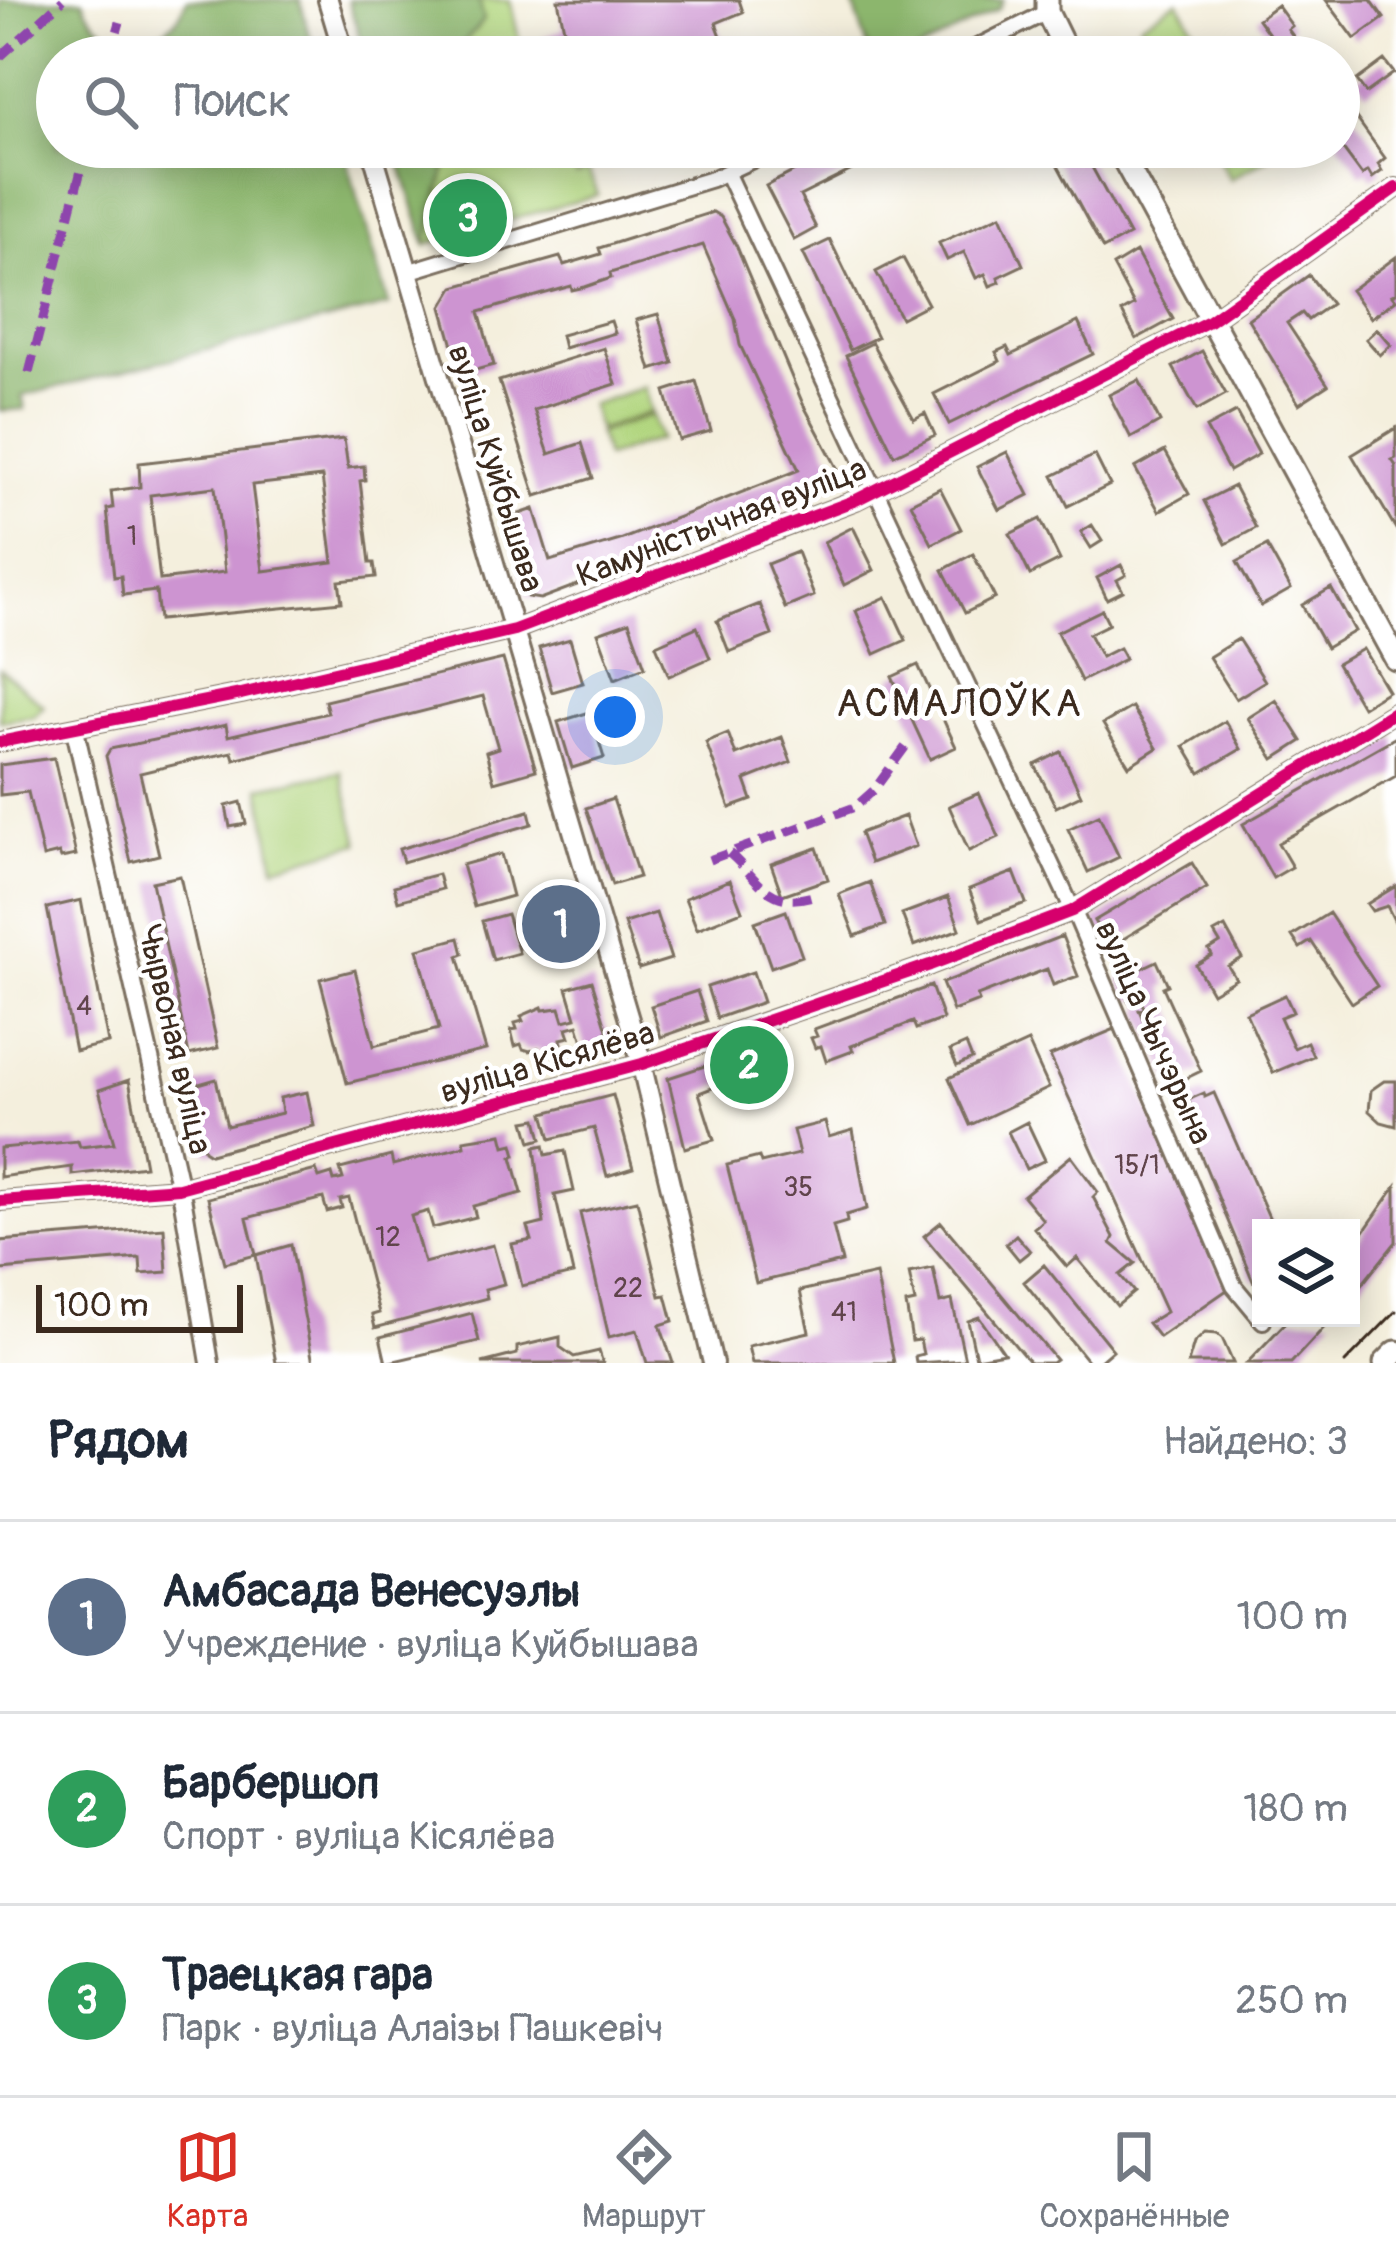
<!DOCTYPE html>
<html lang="ru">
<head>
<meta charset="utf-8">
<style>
  body { margin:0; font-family:Pangolin,sans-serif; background:#f2f2f3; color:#1f2937 }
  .controls { position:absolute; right:36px; bottom:36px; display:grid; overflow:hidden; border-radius:0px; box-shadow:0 6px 30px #0003 }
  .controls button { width:108px; height:108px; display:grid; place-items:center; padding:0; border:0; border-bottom:3px solid #e0e1e3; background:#fff; color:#1f2937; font:60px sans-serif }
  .scale { position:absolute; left:36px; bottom:30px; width:207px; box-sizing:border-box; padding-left:12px; border:6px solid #3b2a1e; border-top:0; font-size:33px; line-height:42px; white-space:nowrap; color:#3b2a1e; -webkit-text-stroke:9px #fff; paint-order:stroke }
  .you { position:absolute; left:615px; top:717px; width:42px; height:42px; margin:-30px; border:9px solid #fff; border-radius:50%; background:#1a73e8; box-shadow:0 0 0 18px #1a73e833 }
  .badge { display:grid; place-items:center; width:78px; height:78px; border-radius:50%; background:#d93025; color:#fff; font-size:39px; font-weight:700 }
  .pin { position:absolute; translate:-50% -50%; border:6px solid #fff; box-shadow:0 3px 12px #0006 }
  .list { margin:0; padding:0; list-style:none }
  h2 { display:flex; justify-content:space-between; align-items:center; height:156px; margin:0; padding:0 48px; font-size:51px }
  h2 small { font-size:39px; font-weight:400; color:#747a83 }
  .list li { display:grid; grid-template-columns:78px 1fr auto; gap:36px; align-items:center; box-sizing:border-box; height:192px; padding:0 48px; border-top:3px solid #e0e1e3 }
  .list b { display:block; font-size:45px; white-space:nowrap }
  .list p { margin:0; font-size:39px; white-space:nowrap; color:#747a83 }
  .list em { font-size:39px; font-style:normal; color:#747a83 }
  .icon { flex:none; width:66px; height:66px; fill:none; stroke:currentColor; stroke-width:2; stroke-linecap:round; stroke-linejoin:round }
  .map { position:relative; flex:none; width:1396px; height:1363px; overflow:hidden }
  .search { position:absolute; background:#fff; box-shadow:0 6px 30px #0003; left:36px; right:36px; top:36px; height:132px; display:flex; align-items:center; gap:30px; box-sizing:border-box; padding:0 42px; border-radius:66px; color:#747a83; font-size:45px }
  .sheet { height:732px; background:#fff }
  nav { display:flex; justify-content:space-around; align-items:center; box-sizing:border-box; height:168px; border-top:3px solid #e0e1e3; background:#fff; font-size:33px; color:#747a83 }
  nav a { display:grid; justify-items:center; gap:6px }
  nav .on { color:#d93025 }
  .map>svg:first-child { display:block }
  .green { fill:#b1d57e; stroke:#76804e; stroke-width:3 }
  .forest { fill:#8cb66d; stroke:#647046; stroke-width:3 }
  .building { fill:#cd94d1; fill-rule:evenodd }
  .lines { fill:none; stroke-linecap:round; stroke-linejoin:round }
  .minor-casing { stroke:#7c6f61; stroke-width:20 }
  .tertiary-casing { stroke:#7c6f61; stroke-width:22 }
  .secondary-casing { stroke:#7c6f61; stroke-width:24 }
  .primary-casing { stroke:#7c6f61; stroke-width:27 }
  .minor { stroke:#fff; stroke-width:14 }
  .tertiary { stroke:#fff; stroke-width:16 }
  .secondary { stroke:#fff; stroke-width:18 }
  .primary { stroke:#fff; stroke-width:21 }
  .tram { stroke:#3b2a1e; stroke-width:3 }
  .quiet { stroke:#8e44ad; stroke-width:9; stroke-dasharray:18 9; stroke-linecap:butt }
  .cycleway-casing { stroke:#fff; stroke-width:20 }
  .cycleway { stroke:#d6006c; stroke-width:12 }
  .labels { text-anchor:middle; stroke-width:9; stroke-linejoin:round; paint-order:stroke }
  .number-label { font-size:27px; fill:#60444b }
  .street-label { font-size:33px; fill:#3b2a1e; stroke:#fff }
  .quarter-label { font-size:39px; letter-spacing:3px; fill:#3b2a1e; stroke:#fff }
</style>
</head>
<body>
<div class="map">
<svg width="1396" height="1363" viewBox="0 0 1396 1363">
  <rect width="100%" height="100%" fill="#fff"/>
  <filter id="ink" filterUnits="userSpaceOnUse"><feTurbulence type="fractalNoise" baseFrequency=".00833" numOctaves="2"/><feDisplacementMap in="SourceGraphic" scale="24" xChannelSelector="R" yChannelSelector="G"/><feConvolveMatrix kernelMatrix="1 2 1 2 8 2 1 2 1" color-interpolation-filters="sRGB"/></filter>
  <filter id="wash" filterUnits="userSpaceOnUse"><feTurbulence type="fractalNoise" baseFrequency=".004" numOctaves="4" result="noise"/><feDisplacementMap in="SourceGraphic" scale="48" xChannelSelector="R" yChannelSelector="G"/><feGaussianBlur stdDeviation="2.7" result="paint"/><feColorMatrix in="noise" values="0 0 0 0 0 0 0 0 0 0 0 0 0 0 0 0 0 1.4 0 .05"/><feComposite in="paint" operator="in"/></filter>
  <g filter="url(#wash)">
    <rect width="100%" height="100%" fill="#f4efdd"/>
    <path class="green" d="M348,0H510L523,57H366Z
      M1178,1L1211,57H1159L1140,24Z
      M395,147H563L576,175L588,170L598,195L426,244Z
      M1212,147H1261L1268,158L1230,179Z
      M644,387L651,412L598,430L590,405Z
      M652,415L660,439L606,457L598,433Z
      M0,669L44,706L34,716L0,721Z
      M341,772L359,843L275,867L260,787Z"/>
    <path class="forest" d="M0,0H83C98,51 171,53 186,0H300L316,57H57V147H343L389,305L22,396L25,409L0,411Z
      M348,0H479L484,20L450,57H366Z
      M852,0H1003L999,9L907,57H871Z
      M395,147H451L426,244Z"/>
    <g id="blocks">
      <path class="building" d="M558,0H739L743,12L716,23L729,57H582L579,49L549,57L541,38L564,29Z
        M1326,0H1371L1384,18L1355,39Z
        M1277,5L1292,26L1288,29L1308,57H1278L1269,45L1274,41L1258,19Z
        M1384,60L1394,73L1366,93L1357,80Z
        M1339,111L1344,118L1352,112L1385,158L1378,164L1382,171L1372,178L1368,171L1362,175L1339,144Z
        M841,147H898L800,196L816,228L794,240L766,186Z
        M1061,147H1081L1129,235L1103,249L1051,153Z
        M713,212L721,217L737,247L803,404L841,475L837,483L630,565L540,599L527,597L505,519L534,509L550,561L620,540L799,470L740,345L735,319L703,245L610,273L611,278L585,287L572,290L571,286L479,312L494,365L461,374L442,307L454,287L560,257L564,265L601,254L599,248Z
        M1001,215L1023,265L998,277L1000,282L990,286L985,274L976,278L964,252L947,260L939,243Z
        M830,240L877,337L850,350L803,253Z
        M1136,252L1173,319L1136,339L1122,312L1134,305L1113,266Z
        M1396,257V293L1392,295L1396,300L1371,318L1351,290Z
        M903,258L928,304L901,318L876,272Z
        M1309,275L1331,304L1308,320L1302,313L1287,323L1328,385L1299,404L1248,319Z
        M658,314L673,363L651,370L636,320Z
        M611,321L615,333L564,348L561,335Z
        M1078,322L1093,354L949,424L934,394L1000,361L996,352L1007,347L1011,355Z
        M1377,329L1391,345L1380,355L1366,339Z
        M872,343L914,419L925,413L935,435L894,455L846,356Z
        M604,348L616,384L534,410L549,454L582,443L593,478L536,496L499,381Z
        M1202,351L1226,394L1197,410L1173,367Z
        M1139,380L1160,422L1131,438L1109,395Z
        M696,381L711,431L679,440L665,391Z
        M1236,412L1259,454L1229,471L1206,428Z
        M1396,428V458L1392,460L1396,466V529L1352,455Z
        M344,439L348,468L364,466L365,480L360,481L370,563H374L376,577L339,581L342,602L159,620L156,591L123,595L121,576L114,577L107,509L113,508L111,491L140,487L139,463ZM322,477L333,562L263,571L252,485ZM215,487L225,572L160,580L150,495Z
        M1165,451L1189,494L1159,511L1135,468Z
        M1007,452L1029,495L999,510L977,467Z
        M1095,455L1110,485L1068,506L1053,476Z
        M1234,486L1256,528L1226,544L1204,501Z
        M940,488L961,529L932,544L911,503Z
        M1040,519L1060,560L1030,575L1010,534Z
        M1092,525L1102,541L1091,548L1081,532Z
        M853,527L874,570L844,585L824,542Z
        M1267,546L1291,589L1261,606L1237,562Z
        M797,552L814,596L785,608L767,564Z
        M973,554L995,598L965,613L943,570Z
        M1121,565L1126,575L1117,580L1123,591L1107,599L1097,578Z
        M1331,588L1355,631L1326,648L1302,605Z
        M886,597L906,640L875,654L856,611Z
        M760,604L772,635L729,652L717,621Z
        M1102,610L1109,624L1089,634L1101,657L1119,648L1125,659L1081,681L1057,632Z
        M629,622L645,667L615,679L598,633Z
        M697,627L710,658L669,676L656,645Z
        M570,639L583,683L552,692L539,648Z
        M1238,639L1265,681L1236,699L1209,657Z
        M1363,649L1388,691L1362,707L1337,664Z
        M503,659L536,770L494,782L486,752L498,748L483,696L234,759L232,752L194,760L140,773L159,855L131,862L106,756L110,749L226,725L228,736L328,713L325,701Z
        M918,665L956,747L930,759L892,677Z
        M1276,700L1302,741L1274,759L1248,718Z
        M1132,707L1157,748L1129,766L1103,724Z
        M590,712L604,758L572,768L558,722Z
        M1225,721L1241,749L1200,773L1184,746Z
        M728,733L736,755L782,737L791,762L745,780L752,800L730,808L706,742Z
        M1396,737V776L1278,843L1292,867L1273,878L1243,824Z
        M1061,752L1081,795L1056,807L1035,765Z
        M54,758L76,855L61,858L59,853L43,857L28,792L0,795V765Z
        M979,793L999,837L969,851L949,806Z
        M613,799L639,877L612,885L586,808Z
        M241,802L246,824L230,827L226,806Z
        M529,811L532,824L403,862L399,849Z
        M1099,815L1119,857L1088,872L1068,829Z
        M905,816L916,846L871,863L860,833Z
        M817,848L828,879L782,895L771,864Z
        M501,854L512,896L474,907L462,865Z
        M1192,863L1207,888L1110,947L1094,921Z
        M1014,872L1026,903L981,920L969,889Z
        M438,874L442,889L398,901L394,886Z
        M180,876L218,1048L189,1055L152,882Z
        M730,880L742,911L697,929L685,898Z
        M870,882L885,925L855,936L839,894Z
        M1396,886V924L1387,906L1372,911L1367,904Z
        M567,896L582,944L554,952L539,905Z
        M948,897L960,929L914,946L902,914Z
        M81,900L108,1043L75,1051L47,908Z
        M786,911L802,956L771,967L755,922Z
        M656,913L671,959L639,969L624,923Z
        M1329,913L1377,986L1352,1003L1311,941L1300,948L1292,936Z
        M507,914L519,953L493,960L482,921Z
        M1225,927L1242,958L1228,966L1236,979L1212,993L1196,965L1212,955L1209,950L1220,943L1214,933Z
        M1062,936L1078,976L1053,985L1047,969L977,996L979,1001L953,1011L942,983Z
        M459,938L463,954L458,956L486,1050L347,1083L320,979L355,970L374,1046L439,1029L418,949Z
        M1157,961L1168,985L1163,987L1201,1071L1172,1085L1139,1010L1144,1008L1140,998L1129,1002L1119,979Z
        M753,972L763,1002L717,1018L707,987Z
        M592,981L611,1043L586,1051L578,1025L567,1028L570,1037L561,1039L562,1043L555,1048L539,1052L538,1048L530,1051L523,1049L521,1044L515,1046L511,1030L517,1029L515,1023L523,1021L521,1016L542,1007L543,1010L560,1008L564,1021L576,1018L567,988Z
        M931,986L943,1019L916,1029L913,1022L851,1046L853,1051L826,1061L821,1046L815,1048L811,1038L817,1036L814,1029Z
        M697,991L707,1021L661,1037L651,1006Z
        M1285,995L1293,1012L1280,1017L1294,1048L1307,1042L1313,1056L1273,1073L1246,1013Z
        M1115,1029L1227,1290L1159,1337L1148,1323L1166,1312L1050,1056Z
        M1028,1042L1049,1088L970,1125L949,1078Z
        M966,1044L972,1059L957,1066L950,1051Z
        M744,1053L754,1078L738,1084L736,1079L699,1093L714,1140L685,1148L668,1078Z
        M216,1079L227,1126L282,1113L280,1098L307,1092L314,1126L210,1154L204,1150L188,1087Z
        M129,1080L145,1166L72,1175V1167L0,1177V1148L78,1141L80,1147L114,1143L99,1090Z
        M1384,1081H1396V1126L1381,1122L1369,1111L1371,1090Z
        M1204,1093L1205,1097L1214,1093L1272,1224L1261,1228V1278L1253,1281L1182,1110L1191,1106L1188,1100Z
        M613,1095L633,1168L607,1176L594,1128L551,1139L544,1113Z
        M537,1119L542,1139L531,1142L525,1121Z
        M825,1122L829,1137L853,1130L867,1209L846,1215L847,1222L833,1226L842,1262L756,1283L727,1165L759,1157L761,1163L799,1154L793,1130Z
        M1027,1122L1045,1160L1026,1169L1008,1132Z
        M502,1134L505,1146L513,1144L516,1155L512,1157L522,1193L473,1206L476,1217L433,1228L428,1211L411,1216L424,1263L493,1245L504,1284L485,1289L487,1298L375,1328L372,1315L379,1313L349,1198L340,1200L342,1208L327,1212L323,1198L247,1218L256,1255L225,1263L208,1198L316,1170L319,1178L332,1174L334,1181L343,1179L340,1169L391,1156L393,1165L465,1146L464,1140Z
        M544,1145L546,1155L565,1151L574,1191L555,1195L573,1274L522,1286L512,1244L532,1240L528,1227L544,1223L535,1147Z
        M1071,1156L1098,1192L1093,1197L1114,1237L1111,1243L1135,1263L1120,1275L1134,1292L1117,1306L1077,1258L1067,1267L1034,1228L1043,1220L1023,1196Z
        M1396,1186V1242L1351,1298V1250Z
        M637,1200L660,1296L666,1295L673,1321L660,1325L673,1363H647L637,1330L609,1337L580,1213Z
        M941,1222L1056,1360L1052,1363H1030L924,1236Z
        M164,1228L167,1272L141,1274L140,1258L0,1270V1241Z
        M1016,1235L1030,1251L1019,1260L1006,1244Z
        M291,1245L313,1363H276L256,1255Z
        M1044,1265L1113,1350L1098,1363H1089L1024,1282Z
        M933,1268L940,1303L952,1300L965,1360L916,1363L915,1356L923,1354L920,1340L912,1341L906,1304L915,1302L909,1273Z
        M876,1274L894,1363H752L748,1346L809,1332L800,1291Z
        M472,1313L479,1341L386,1363L380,1337Z
        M979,1317L1004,1353L976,1358L968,1321Z
        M1290,1318H1333L1291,1363H1247Z
        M1205,1333L1217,1334L1222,1338L1233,1363H1188L1194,1343Z
        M560,1337V1347L574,1357L599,1351L603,1363H482L517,1354V1347Z"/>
    </g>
  </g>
  <g filter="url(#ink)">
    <use href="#blocks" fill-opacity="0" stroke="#7c6f61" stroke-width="3"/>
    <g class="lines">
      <g class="minor-casing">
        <path id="minor" d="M957,57L1047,12
          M727,174L1078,921L1234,1286L1263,1321
          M407,272L712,179L780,147"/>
      </g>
      <g class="tertiary-casing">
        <path id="tertiary" d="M75,730L183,1202L210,1363
          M0,742L241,694L514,630L856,500L1209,321L1396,188
          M0,1201L179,1188L642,1064L930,965L1072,911L1396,711"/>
      </g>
      <g class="secondary-casing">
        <path id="secondary" d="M328,0L345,57
          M371,147L638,1050L713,1363"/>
      </g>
      <g class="primary-casing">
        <path id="primary" d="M1047,0V12L1069,57
          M1117,147L1396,659
          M1385,1363L1396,1352"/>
      </g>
      <use href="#minor" class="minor"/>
      <use href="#tertiary" class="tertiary"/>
      <use href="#secondary" class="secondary"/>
      <use href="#primary" class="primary"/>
      <path class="tram" d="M1345,1363L1396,1311"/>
      <path class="quiet" d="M0,57L63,0
        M110,57L120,22
        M29,373L87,147
        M729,853C760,880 768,909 813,896
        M709,860L855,807L874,790L906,746"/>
      <g class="cycleway-casing">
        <path id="cycleway" d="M0,742L241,694L514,630L856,500L1209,321L1396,188
          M0,1201L179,1188L642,1064L930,965L1072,911L1396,711"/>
      </g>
      <use href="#cycleway" class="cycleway"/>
    </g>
  </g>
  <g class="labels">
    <g class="number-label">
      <text x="132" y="545">1</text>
      <text x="84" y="1015">4</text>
      <text x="1137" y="1174">15/1</text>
      <text x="798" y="1196">35</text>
      <text x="388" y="1246">12</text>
      <text x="628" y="1297">22</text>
      <text x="844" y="1321">41</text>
    </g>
    <g class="street-label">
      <text transform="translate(497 468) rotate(73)" y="12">вуліца Куйбышава</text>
      <text transform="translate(721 521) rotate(-21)" y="12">Камуністычная вуліца</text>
      <text transform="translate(1155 1032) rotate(66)" y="12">вуліца Чычэрына</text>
      <text transform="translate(176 1039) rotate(77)" y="12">Чырвоная вуліца</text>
      <text transform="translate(547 1061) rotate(-16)" y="12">вуліца Кісялёва</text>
    </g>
    <g class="quarter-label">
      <text x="960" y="716">АСМАЛОЎКА</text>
    </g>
  </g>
</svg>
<div class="controls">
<button><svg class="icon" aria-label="layers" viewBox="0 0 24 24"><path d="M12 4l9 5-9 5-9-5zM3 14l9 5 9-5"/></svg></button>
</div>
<div class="scale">100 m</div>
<div class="you"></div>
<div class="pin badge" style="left:561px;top:924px;background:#5c6f8a">1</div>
<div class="pin badge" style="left:749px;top:1065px;background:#2e9e5b">2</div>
<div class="pin badge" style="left:468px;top:218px;background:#2e9e5b">3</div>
<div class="search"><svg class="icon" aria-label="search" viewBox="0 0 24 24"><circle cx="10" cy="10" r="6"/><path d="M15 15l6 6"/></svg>Поиск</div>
</div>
<section class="sheet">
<h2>Рядом<small>Найдено: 3</small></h2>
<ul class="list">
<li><span class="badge" style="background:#5c6f8a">1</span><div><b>Амбасада Венесуэлы</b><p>Учреждение · вуліца Куйбышава</p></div><em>100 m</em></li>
<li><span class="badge" style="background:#2e9e5b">2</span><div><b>Барбершоп</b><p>Спорт · вуліца Кісялёва</p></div><em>180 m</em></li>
<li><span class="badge" style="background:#2e9e5b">3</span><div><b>Траецкая гара</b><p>Парк · вуліца Алаізы Пашкевіч</p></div><em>250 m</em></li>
</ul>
</section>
<nav>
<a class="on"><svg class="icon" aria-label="map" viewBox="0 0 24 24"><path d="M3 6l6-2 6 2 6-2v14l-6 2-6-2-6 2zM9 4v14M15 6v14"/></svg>Карта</a>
<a><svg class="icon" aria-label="directions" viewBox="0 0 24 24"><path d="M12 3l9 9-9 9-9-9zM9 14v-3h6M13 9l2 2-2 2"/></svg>Маршрут</a>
<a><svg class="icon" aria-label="saved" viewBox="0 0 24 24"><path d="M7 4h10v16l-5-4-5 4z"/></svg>Сохранённые</a>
</nav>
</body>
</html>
